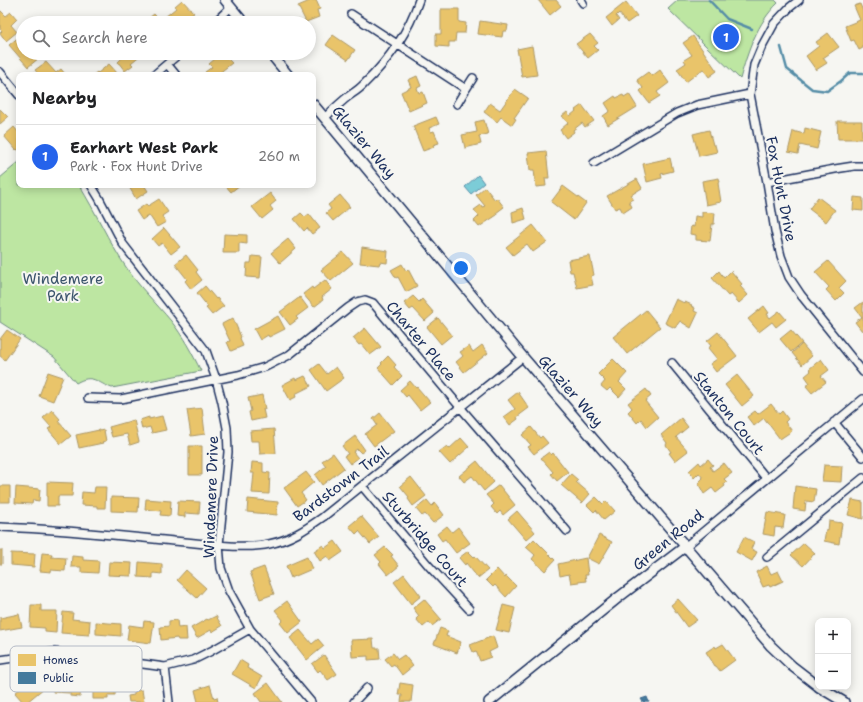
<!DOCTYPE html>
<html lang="en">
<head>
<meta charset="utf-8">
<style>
  body { margin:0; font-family:"Shantell Sans",sans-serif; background:#f6f6f6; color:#202124 }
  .controls { position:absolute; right:12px; bottom:12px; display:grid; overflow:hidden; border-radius:8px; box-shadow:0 2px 10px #0003 }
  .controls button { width:36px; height:36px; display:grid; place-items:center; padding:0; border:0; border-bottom:1px solid #e0e0e0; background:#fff; color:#202124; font:20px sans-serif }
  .you { position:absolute; left:461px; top:268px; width:14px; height:14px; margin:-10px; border:3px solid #fff; border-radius:50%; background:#1a73e8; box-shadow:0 0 0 6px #1a73e833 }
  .badge { display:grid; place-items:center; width:26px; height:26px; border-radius:50%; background:#2563eb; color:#fff; font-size:13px; font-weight:700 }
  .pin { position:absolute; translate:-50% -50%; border:2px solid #fff; box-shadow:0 1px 4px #0006 }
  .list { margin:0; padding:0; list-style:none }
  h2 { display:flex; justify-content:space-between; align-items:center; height:52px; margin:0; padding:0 16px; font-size:17px }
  h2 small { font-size:13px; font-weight:400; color:#757577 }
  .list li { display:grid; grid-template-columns:26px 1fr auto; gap:12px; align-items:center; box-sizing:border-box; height:64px; padding:0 16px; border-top:1px solid #e0e0e0 }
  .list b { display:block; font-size:15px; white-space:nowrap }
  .list p { margin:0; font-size:13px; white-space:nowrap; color:#757577 }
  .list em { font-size:13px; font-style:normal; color:#757577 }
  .icon { flex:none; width:22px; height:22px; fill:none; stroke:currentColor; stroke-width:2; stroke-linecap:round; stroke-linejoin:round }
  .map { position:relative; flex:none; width:863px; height:702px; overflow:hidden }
  .search { position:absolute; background:#fff; box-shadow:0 2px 10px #0003; left:16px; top:16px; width:300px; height:44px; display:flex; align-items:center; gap:10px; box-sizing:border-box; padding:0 14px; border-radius:22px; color:#757577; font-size:15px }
  .panel { position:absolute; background:#fff; box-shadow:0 2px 10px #0003; left:16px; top:72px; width:300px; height:116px; border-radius:8px }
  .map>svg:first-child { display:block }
  .green { fill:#bde6a2; stroke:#6c8a80 }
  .water { fill:#7cccd7; stroke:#558da7 }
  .homes { fill:#e9c46a; stroke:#ab9766 }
  .public { fill:#457b9d; stroke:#38648a }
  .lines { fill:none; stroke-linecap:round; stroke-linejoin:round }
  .stream { stroke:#558da7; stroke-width:2.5 }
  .minor-casing { stroke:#1b2f5e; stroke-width:10 }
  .tertiary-casing { stroke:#1b2f5e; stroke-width:12 }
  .minor { stroke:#f6f6f2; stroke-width:7 }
  .tertiary { stroke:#f6f6f2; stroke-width:9 }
  .labels { text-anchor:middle; stroke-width:4; stroke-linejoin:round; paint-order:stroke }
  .street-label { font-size:15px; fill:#1b2f5e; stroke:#f6f6f2 }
  .park-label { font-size:15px; fill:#3b546c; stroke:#f6f6f2 }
  .key { fill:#f6f6f2; stroke:#b4bac6; stroke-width:1 }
  .key-label { font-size:11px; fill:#1b2f5e }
</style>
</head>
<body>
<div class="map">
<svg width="863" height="702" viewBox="0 0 863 702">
  <rect width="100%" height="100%" fill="#f6f6f2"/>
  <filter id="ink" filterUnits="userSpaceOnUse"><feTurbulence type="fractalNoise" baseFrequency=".025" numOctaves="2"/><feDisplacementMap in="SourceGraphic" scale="8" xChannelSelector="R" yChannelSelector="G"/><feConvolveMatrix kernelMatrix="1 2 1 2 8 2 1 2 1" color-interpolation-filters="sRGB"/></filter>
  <g filter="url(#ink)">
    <path class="green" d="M678,0H775L778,3C757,23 748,51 740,79L668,9Z
      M19,162V185H79C96,212 108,241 126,267C139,287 156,303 171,321C183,336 192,353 201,371L112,388C97,383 93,373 76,383L54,357L0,322V178Z"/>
    <path class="water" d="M478,175L484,183L471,194L465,187Z"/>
    <path class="homes" d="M182,0L194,13L180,23H170L165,17L176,8L175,6Z
      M312,0H316L320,9L317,10L319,17L306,22L298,6Z
      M538,0H556L561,6L550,15Z
      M626,2L637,16L627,23L619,13L616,16L619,20L612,26L606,18Z
      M860,4L863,11V48L859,50L854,40L851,41L845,26L860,20L854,6Z
      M441,9H459V22L466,23L465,33H456L455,42H449V47L436,46V34H441Z
      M0,11H1L6,16L11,12L17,19L11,25L17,32L6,41L0,33L2,31L0,29Z
      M154,14L162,23H145L144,22Z
      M480,21L508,25L507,31H503L502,37L478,34Z
      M828,33L839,47L823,58L827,63L816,70L806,56L819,46L816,42Z
      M590,34L598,43L594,46L598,50L588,58L576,44Z
      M333,35L355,50L348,60L326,45Z
      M20,36L23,40V53H34L39,58L28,67L9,45Z
      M693,36L717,71L709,77L703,69L686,82L677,69L686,63L684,60L692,55L683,43Z
      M532,46L537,75L522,77L517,49Z
      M125,53H143L131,63L133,65L125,71L118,62L124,56L123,55Z
      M222,53L232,63L218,74L219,75H208L205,72L212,67L209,64Z
      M46,62L56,73L61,69L66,75H39L35,70Z
      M109,64L118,74L116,75H93L97,72L98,73Z
      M660,70L669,83L657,92L660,96L649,103L640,91L643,88L637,80L648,72L652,76Z
      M417,76L421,86L417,88L419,93L423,92L427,103L409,111L401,92L411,87L408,80Z
      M515,89L528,98L514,118L516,119L512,125L501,117L497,122L484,112L490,103L500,110Z
      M629,94L637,107L608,125L603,116L610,111L605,103L615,96L616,98L623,95L624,97Z
      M582,105L594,121L585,127L582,123L573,130L574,132L566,138L560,130L568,123L562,116L567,112L570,116L576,111L575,110Z
      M0,109L8,117L0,124Z
      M436,117L439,124L429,128L431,132L434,131L439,143L433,145L434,147L423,151L413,126Z
      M484,120L488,134L479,136L481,144L465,148L462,135L477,132L475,122Z
      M837,121H862V139H838Z
      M14,127L19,133V151L17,149L16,150L4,136Z
      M805,128L821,132L817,149L800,145L798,154L788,152L793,131L804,134Z
      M709,130L713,145H715L717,152L699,156L693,134Z
      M546,151L549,178H545L546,186L536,187L534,170H530L528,153Z
      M670,158L673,171L661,174L662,178L647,182L643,164Z
      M719,178L720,182L718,183L721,202L706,205L702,181Z
      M637,179L642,188L631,195L633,199L629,201L632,207L623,213L620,207L615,209L607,196Z
      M125,185H144L148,191L136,199L128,185L126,187Z
      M225,185H240L231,192Z
      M563,186L586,203L574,220L551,202Z
      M485,187L495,200L497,198L504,207L496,213L497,215L479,227L474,221L479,216L474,210L481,205L482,207L485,206L476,195Z
      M270,193L276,201L270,206L273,210L262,219L252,207Z
      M340,195L350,207L333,221L326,213L331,209L328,205Z
      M818,197L835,210L826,222L809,209Z
      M854,197L863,198V211L853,210Z
      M159,199L168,212L162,216L166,222L157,227L149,215L142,220L136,211L146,204L148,206Z
      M523,208L526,219L513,223L512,212Z
      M702,212L715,213L714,224H712L710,241L696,240V235L690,234L691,226L694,227L695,216L702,217Z
      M301,213L305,217L309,214L320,228L312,234L307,228L304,231L294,219Z
      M533,225L547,242L533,252L527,244L513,255L506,247Z
      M164,228L180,247L171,254L162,243L158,246L152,239Z
      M224,234L247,235V244L239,243V253H223Z
      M288,239L296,249L280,263L271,253Z
      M362,247L388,251L387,263L380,262L379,265L360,263Z
      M343,252L353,263L331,281L321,270Z
      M186,255L198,270L196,272L202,280L191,289L185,281L187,279L175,264Z
      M252,256L262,257L260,278L246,277L247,263H251Z
      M590,256L594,275L591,276L593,285L577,288L573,272H570L568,260Z
      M828,261L846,281L839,288L844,293L836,301L826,290L829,287L815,272Z
      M402,264L406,271L408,269L417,286L406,292L398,277L396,278L391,270Z
      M719,271L724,278L731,271L742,284L740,286L748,295L739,303L731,294L728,296L712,278Z
      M325,280L332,289L322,297L323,300L314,307L303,294L312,287L313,289Z
      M205,286L216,299L217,298L224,306L212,315L206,308L208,307L197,293Z
      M413,296L419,302L422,299L434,313L425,321L413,308L410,310L404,303Z
      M300,297L308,308L296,317L298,319L290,325L280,312Z
      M676,299L684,303L685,302L692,305L691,306L695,308L694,311L698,313L691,328L680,321L675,328L665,323Z
      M863,302V330L862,331L855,322L862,317L855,308Z
      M764,306L769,313L767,314L770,318L779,311L786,319L776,327L772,322L759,332L748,319Z
      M646,310L660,327L627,354L613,337Z
      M278,316L285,329L269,337L268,335L260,340L254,329Z
      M233,318L241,337L240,338L243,346L231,351L227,342L230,341L222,324Z
      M438,318L452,335L441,344L427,327Z
      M365,328L381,347L370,355L361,344L359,345L353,338Z
      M7,330L20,339L5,360L0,356V339Z
      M791,330L802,343L791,352L780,339Z
      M718,332L737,356L716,372L710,364L717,359L708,348L711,346L707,341Z
      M802,344L812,356L802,365L792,353Z
      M482,345L488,353L464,372L456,362L463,356L460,352L469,346L473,352Z
      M388,356L396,365L394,367L402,376L393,385L378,368L382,364L381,363Z
      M613,359L627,373L619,382L626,389L619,397L610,388L607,391L601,386L605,381L598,374Z
      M821,359L829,370L821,376L826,382L812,393L806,386L810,383L805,376L811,371L809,369Z
      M319,364L327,374L336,367L344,378L326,391L311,370Z
      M48,372L63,377L53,401L39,396Z
      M737,375L754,396L742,406L725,385Z
      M305,376L311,386L295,394L296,397L290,400L282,385L295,378L296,380Z
      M410,381L416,388L417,387L430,402L420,410L408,395L406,397L400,390Z
      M646,389L651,396L645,401L658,417L647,427L641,419L637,423L628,412L632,408L628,403Z
      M518,392L529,408L517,417L518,419L510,425L504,417L515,409L508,400Z
      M262,395L265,409H263L265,418L251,421L249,412L251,411L248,398Z
      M771,404L779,414L782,411L788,419L785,422L792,431L780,439L764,418L754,426L747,417L755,411L758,414Z
      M202,408L205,434L191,436L187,410Z
      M52,410L60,419L58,421L71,436L61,444L48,429L51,427L43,418Z
      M380,413L394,431L374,446L365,434L377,425L373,419Z
      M162,416L166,430L152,433L150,427L142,429L140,420L149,417V419Z
      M681,418L688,427L676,437L688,451L675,461L669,453L671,452L666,445L667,443L661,435Z
      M134,420L139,442L130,445L127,434L112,437L109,427Z
      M531,427L540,438L542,436L548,443L534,454L528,447L531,445L522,435Z
      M274,429L276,453L260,454L259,441H251L250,431Z
      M99,430V431L104,430L106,441L102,442L103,443L79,448L76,435Z
      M355,436L365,450L361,453L357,449L353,452L358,458L350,464L344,456L348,454L342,446Z
      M461,438L469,447L450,464L439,452L447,446L449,449Z
      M189,446H202V475H189Z
      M549,452L551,455L553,453L568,472L557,481L551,474L553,472L541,458Z
      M333,453L344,468L322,485L315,475L326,466L322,461Z
      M708,459L713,465L710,467L713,471L724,463L732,473L724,479L727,482L724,484L725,486L716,493L712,488L704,494L698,483L703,478L699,473L694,478L689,471L699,462L701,465Z
      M477,461L494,482L484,491L472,476L464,482L459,476Z
      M252,462L263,463V472L270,473L269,494L252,493L254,473H251Z
      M824,465L842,466L841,482L822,481Z
      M306,472L314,482L301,493L306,500L297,506L284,488Z
      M571,474L578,480L576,482L590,494L582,503L561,485Z
      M411,477L426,496L413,506L408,499L409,497L400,486Z
      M47,482L73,483L72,496H58V506H47Z
      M499,485L515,505L503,515L500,511L497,514L491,507L494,504L486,495Z
      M0,486H10V502H0Z
      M795,486L816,489L814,502L806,501L805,511L793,509Z
      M16,487L40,489L39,501L33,500L32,504L15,503Z
      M95,487H106L105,508H97V506L81,505L82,492L94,493Z
      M111,497L139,498L138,512L111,511Z
      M596,497L603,504L606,501L615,511L604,520L596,510L594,512L587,505Z
      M146,499L171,501L170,516L160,515L161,511L145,509Z
      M248,499L278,502L277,515L247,512Z
      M427,500L432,506L435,503L444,515L433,523L425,514L422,516L416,509Z
      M852,500L863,502V519L848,515Z
      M178,501L200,502L199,514L185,513V517L177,516Z
      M517,511L535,532L526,540L508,519Z
      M767,512L785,515L783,528L775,527L774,536L763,534Z
      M361,516L379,537L370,544L359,531L356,534L349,526Z
      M829,521L842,523L839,544L824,541L826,529L828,530Z
      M447,526L452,532L458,527L470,543L456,553L445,539L442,541L437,534Z
      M599,535L612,542L599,564L587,558Z
      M744,537L754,542L751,549L757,552L752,561L736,552Z
      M534,539L555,560L545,571L532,559L535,555L526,547Z
      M335,541L343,552L330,561L327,556L320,561L314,551L323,545L325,548Z
      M804,543L815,553L803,566L791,555Z
      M385,547L393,555L391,556L399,566L388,575L379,564L381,562L375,555Z
      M0,550H2V564H0Z
      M468,551L474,557L475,556L488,570L478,578L466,563L465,565L459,558Z
      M11,553L35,554L34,567L11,565Z
      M42,553L52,554L51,557L66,558L65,571L51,570V572L40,571Z
      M72,556L83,557V560L99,561L98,573L81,572V567H71Z
      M307,557L312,569L291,578L286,566Z
      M586,558L588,575H585L586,581L571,583L569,574L560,576L558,564Z
      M109,562L132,563L131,576L108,575Z
      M139,562L162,564V574L153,573V578L138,577Z
      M767,566L771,574L778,571L783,581L770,587L769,585L763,587L756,572Z
      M264,567L274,594L260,599L250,572Z
      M497,569L505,578L506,576L516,586L506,597L495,585L493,587L486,580Z
      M186,570L206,588L197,598L177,580Z
      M404,574L421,596L411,604L394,582Z
      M424,599L441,619L432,626L429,622L423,627L416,619L419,616L413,608Z
      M678,599L697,620L687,627L671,605Z
      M287,601L302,622L288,633L280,623L283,620L275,610Z
      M31,605H41V611H57L56,633L45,632V628L30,627Z
      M503,605L515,608L509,633L496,630Z
      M63,612L73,613L72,619L90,621L89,635L61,633Z
      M19,614L22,627L0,631V618Z
      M216,616L222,626L212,632L211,630L197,638L191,628L207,619L208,620Z
      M177,620L178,628L186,627L187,640H178L177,638L161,640L160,627L169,626V621Z
      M144,621L154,622L151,643L127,640L129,625L143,627Z
      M96,622L121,624V636L96,634Z
      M440,628L448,631L446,636L461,642L457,653L434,644Z
      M300,630L312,644L318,639L324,646L307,660L290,638Z
      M493,636L497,648L489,652L491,657L480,661L476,651L473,652L470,645Z
      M373,639L374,648H379L380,659L368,660V656L352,657L351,640Z
      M723,644L735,660L720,671L716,666H715L706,652L715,646L716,648Z
      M393,653L398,659L404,655L413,666L402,675L394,664L391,666L385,659Z
      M324,655L337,674L328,680L320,670L318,672L312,664Z
      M240,660L248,665L247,668L262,677L256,688L232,674Z
      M34,676L44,688L27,702H23L15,693Z
      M54,682L81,684L80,697L70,696V693L53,692Z
      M268,683L282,702H261L255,693Z
      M400,683L413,685L411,702H401L402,695H398Z
      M108,684L116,685L115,695H108V699H93V686L108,687Z
      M210,685L214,698L217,697L218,702H198L195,690Z
      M142,690L144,702H129L128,696L134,695V691Z"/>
    <path class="public" d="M647,697L649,702H643L641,699Z"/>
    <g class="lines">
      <path class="stream" d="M709,0L727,19L752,29
        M781,47L787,69L812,89L827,91L841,81L850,73H863"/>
      <g class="minor-casing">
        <path id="minor" d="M581,0L583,3
          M799,0L789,8L774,24L762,46L754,65L750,94L767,182L775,231L781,256L789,277L801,295L863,372
          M351,14L466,89L457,104
          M214,23L231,7
          M167,64L176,75
          M0,72L19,95
          M154,75L180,53
          M466,89L473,78
          M325,118C331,111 338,105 345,99C351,94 359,90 364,84C389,60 408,33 419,0
          M594,163L677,113L697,105L750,94
          M767,182L835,169L854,166H863
          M91,185L99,198L123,244L206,351L216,379L222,402L227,428L228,452L219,545L221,568L229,591L250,629L311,702
          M672,363L766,478
          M88,398L121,399L238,375L265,367L289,355L348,308L357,302L365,300L373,303L378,309L460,407L567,531
          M834,422L863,457
          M362,486L429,566L469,609
          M0,527C58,529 115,535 173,541C201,543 242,550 269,544C290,540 306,529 323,517L523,357
          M686,546L863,399
          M767,557L863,478
          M0,660L54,652L165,667L193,660L211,651L250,629
          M165,667L169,702
          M354,702L367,688"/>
      </g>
      <g class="tertiary-casing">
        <path id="tertiary" d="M225,0L244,23
          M270,53L288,75
          M313,104L523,357L771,646L792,666L818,686
          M819,687L844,702
          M489,702L619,597L686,546"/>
      </g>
      <use href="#minor" class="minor"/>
      <use href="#tertiary" class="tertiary"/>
    </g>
  </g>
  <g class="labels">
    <g class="street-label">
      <text transform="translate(364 142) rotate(50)" y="5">Glazier Way</text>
      <text transform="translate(781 189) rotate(79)" y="5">Fox Hunt Drive</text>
      <text transform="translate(421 341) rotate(50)" y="5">Charter Place</text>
      <text transform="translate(571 391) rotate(49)" y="5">Glazier Way</text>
      <text transform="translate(729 413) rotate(51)" y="5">Stanton Court</text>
      <text transform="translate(341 484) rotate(-37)" y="5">Bardstown Trail</text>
      <text transform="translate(211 497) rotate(-88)" y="5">Windemere Drive</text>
      <text transform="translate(425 539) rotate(49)" y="5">Sturbridge Court</text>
      <text transform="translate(668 540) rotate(-39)" y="5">Green Road</text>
    </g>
    <g class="park-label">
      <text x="63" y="284">Windemere<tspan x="63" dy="17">Park</tspan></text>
    </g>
  </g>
  <rect x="10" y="646" width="132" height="46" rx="6" class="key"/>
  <rect x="18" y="654" width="18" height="12" fill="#e9c46a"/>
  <rect x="18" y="672" width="18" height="12" fill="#457b9d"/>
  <g class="key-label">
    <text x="43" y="664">Homes</text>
    <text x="43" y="682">Public</text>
  </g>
</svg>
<div class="controls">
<button>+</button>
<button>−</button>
</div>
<div class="you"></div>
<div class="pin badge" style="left:726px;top:37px">1</div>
<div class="search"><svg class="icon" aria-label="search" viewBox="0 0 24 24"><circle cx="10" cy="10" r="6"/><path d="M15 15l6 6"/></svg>Search here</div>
<section class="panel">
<h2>Nearby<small></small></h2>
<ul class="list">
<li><span class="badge">1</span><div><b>Earhart West Park</b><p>Park · Fox Hunt Drive</p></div><em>260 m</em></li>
</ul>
</section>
</div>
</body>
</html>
